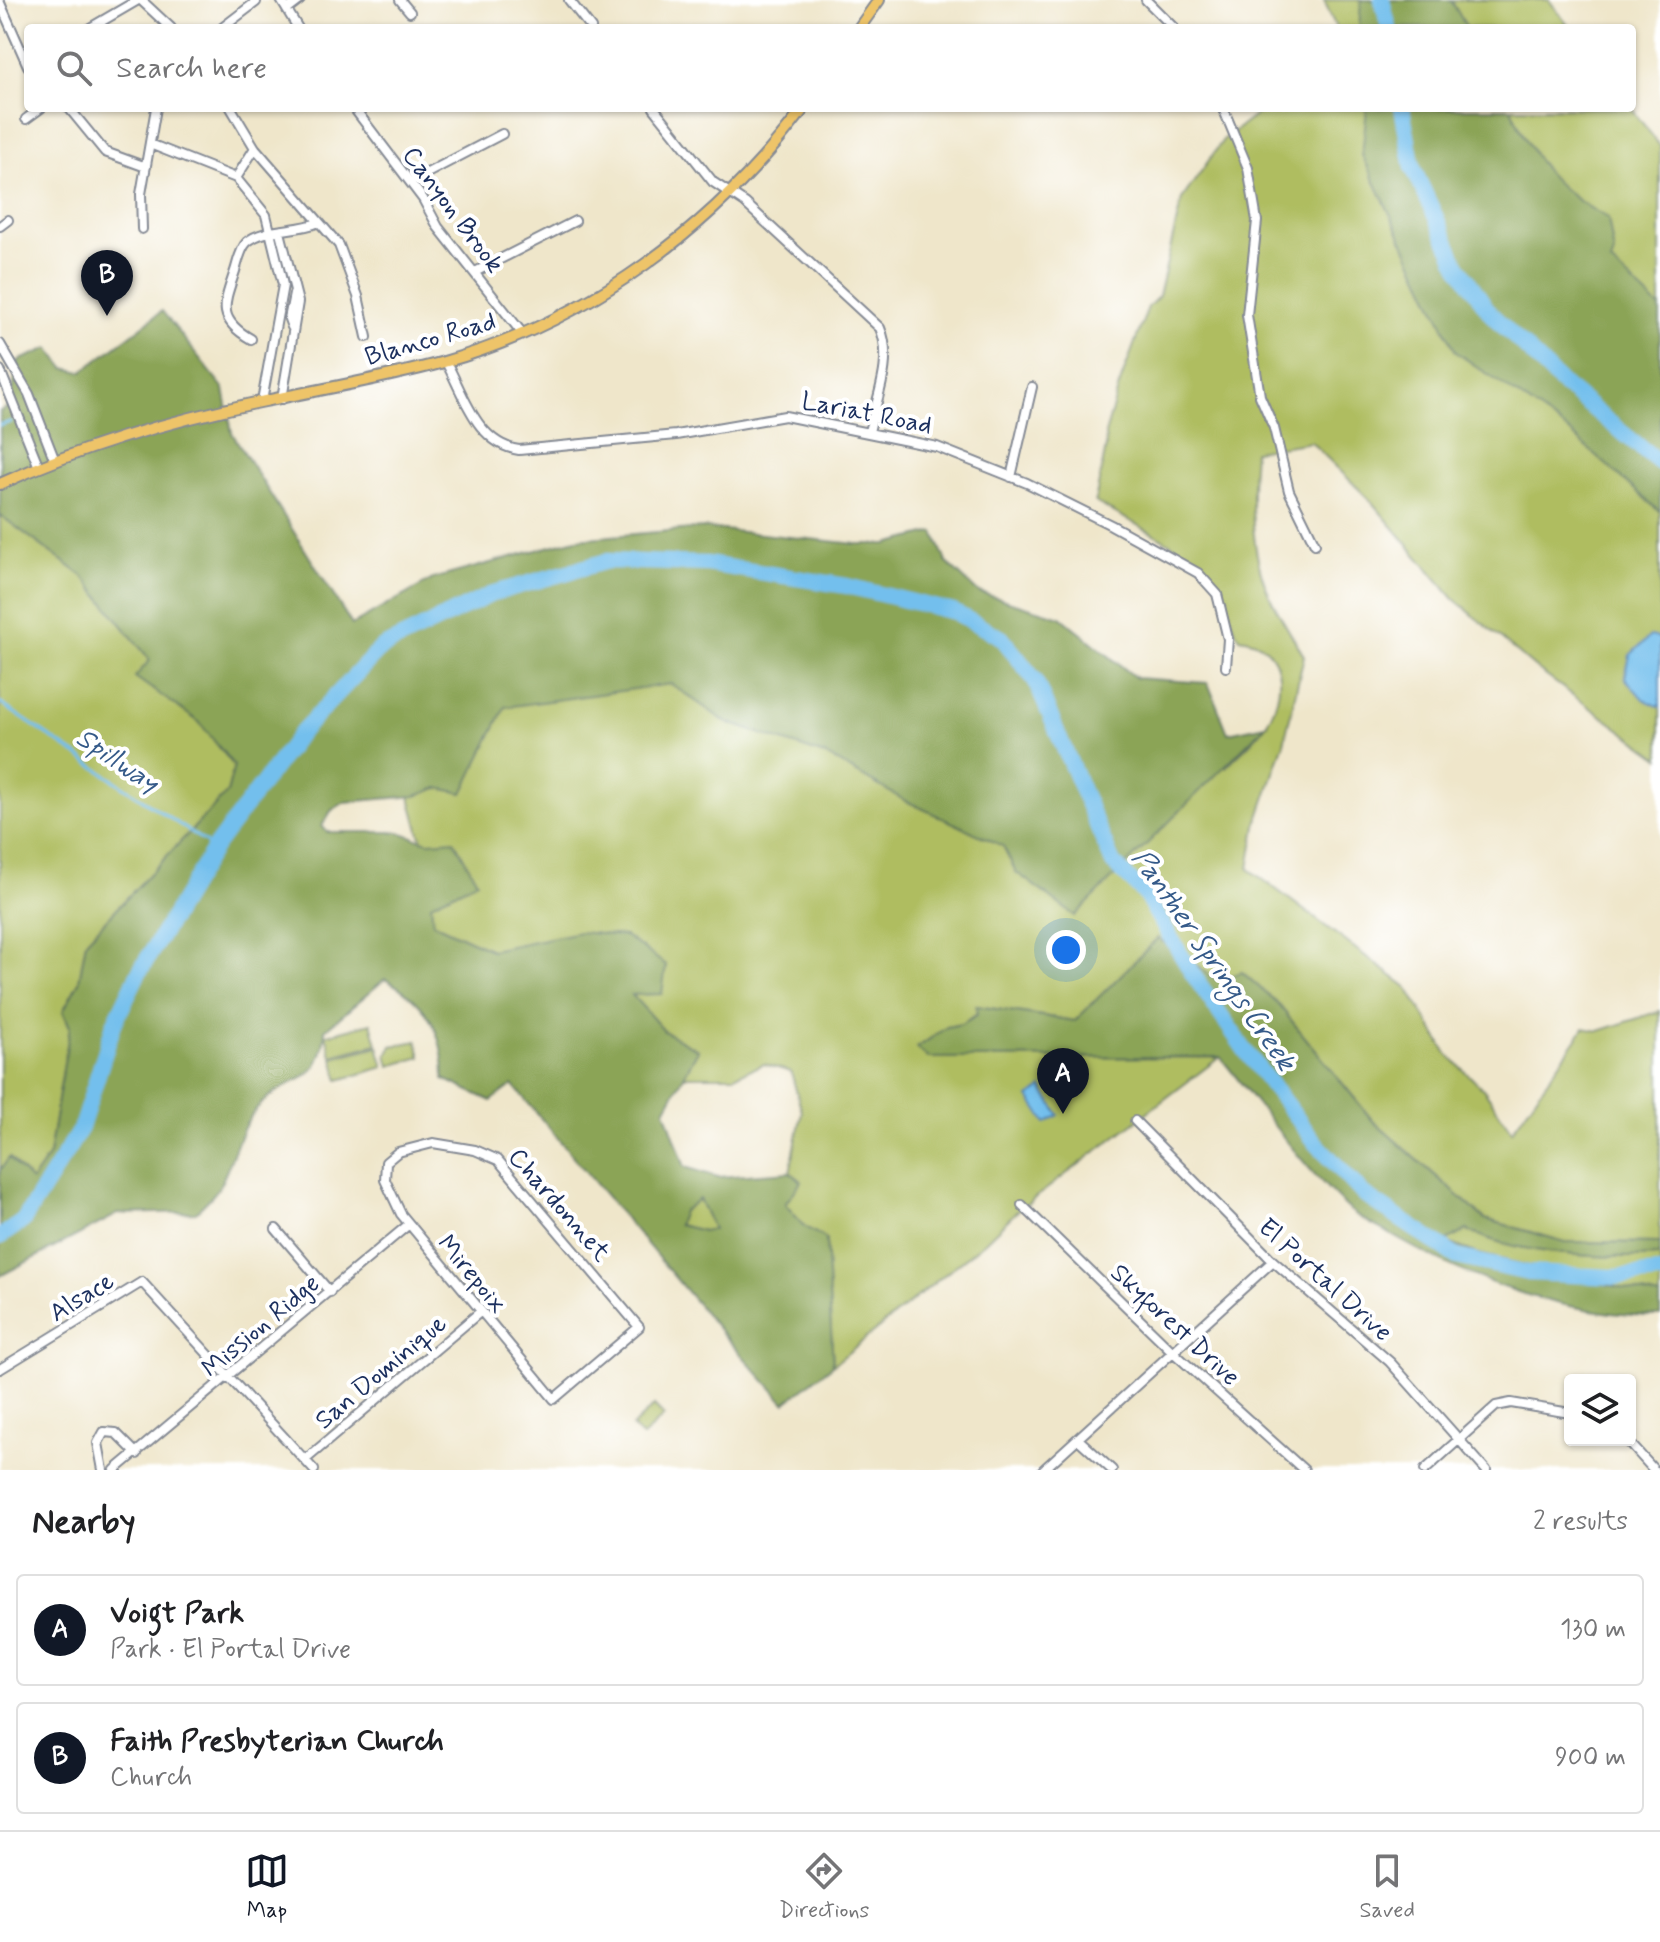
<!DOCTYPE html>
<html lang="en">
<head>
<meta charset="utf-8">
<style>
  body { margin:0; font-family:Mynerve,sans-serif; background:#f6f6f6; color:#202124 }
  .controls { position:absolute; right:24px; bottom:24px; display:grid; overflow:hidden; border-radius:8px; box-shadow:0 2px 6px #0004 }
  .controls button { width:72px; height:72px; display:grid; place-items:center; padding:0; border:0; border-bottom:2px solid #e0e0e0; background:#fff; color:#202124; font:40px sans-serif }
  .you { position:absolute; left:1066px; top:950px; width:28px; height:28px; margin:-20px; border:6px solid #fff; border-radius:50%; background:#1a73e8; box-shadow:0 0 0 12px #1a73e833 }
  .badge { display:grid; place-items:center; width:52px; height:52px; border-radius:50%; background:#111827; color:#fff; font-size:26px; font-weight:700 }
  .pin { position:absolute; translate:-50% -66px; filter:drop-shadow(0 2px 4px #0008) }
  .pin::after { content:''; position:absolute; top:42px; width:28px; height:24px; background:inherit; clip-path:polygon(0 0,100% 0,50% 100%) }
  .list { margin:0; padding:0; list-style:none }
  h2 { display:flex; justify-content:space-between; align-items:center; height:104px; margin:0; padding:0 32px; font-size:34px }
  h2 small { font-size:26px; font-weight:400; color:#757577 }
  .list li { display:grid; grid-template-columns:52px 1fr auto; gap:24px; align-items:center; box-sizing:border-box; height:112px; margin:0 16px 16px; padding:0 16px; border:2px solid #e0e0e0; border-radius:8px }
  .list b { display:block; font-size:30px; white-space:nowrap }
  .list p { margin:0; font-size:26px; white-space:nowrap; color:#757577 }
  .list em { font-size:26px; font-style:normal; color:#757577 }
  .icon { flex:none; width:44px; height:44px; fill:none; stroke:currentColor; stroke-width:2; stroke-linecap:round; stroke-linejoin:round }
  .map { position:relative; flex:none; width:1660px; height:1470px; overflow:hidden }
  .search { position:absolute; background:#fff; box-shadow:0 2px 6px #0004; left:24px; right:24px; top:24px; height:88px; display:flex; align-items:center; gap:20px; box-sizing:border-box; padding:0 28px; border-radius:8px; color:#757577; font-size:30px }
  .sheet { height:360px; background:#fff }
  nav { display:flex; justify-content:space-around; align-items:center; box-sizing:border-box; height:112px; border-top:2px solid #e0e0e0; background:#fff; font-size:22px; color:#757577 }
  nav a { display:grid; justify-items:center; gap:4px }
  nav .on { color:#111827 }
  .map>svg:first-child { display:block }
  .green { fill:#afbd60; stroke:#65765f; stroke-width:2 }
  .forest { fill:#8ba456; stroke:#536a5a; stroke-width:2; fill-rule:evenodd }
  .water { fill:#73bfed; stroke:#4777a6; stroke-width:2 }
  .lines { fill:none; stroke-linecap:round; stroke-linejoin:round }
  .stream { stroke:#73bfed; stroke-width:3 }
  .river { stroke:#73bfed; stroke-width:16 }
  .minor-casing { stroke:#858a94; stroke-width:12 }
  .major-casing { stroke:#858a94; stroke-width:14 }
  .minor { stroke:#fff; stroke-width:8 }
  .major { stroke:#eec469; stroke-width:10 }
  .labels { text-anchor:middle; stroke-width:8; stroke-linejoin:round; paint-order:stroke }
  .street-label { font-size:26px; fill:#1b2f5e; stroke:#fff }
  .water-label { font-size:28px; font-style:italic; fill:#355a89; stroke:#fff }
</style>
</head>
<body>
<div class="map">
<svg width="1660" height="1470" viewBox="0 0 1660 1470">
  <rect width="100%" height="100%" fill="#fff"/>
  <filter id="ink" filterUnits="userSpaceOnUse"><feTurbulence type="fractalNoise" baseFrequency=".0125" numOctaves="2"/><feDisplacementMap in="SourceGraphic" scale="16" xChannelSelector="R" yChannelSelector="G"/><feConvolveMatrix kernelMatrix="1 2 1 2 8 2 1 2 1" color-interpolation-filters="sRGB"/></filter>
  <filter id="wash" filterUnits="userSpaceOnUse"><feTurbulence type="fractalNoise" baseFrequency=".006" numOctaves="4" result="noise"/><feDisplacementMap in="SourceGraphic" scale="32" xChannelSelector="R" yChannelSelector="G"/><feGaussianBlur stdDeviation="1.8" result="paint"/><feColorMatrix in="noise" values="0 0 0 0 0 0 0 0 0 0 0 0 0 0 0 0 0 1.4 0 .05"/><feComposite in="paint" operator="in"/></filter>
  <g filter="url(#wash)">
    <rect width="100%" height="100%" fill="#efe6ca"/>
    <path class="green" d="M1324,0H1549L1570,28H1336Z
      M1265,108H1631L1660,146V758L1538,670L1454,599L1370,500L1311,442L1254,451C1250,497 1250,554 1270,597C1280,617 1293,637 1304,656L1284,743L1256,826L1249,869L1408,988L1447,1054L1484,1090L1512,1131L1584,1028L1599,1031L1660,1011V1243L1565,1242L1485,1219L1373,1121L1278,1004L1217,980L1158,938L1075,1021L977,1006V1014L961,1024L947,1027L918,1047L928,1058L1220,1057L1015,1213L985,1242L833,1365L826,1239L804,1226L785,1204L801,1181L790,1172L802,1112L791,1072L764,1064L734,1076H684L698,1050L664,1031L631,994L491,950L433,923L425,852L411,801L404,722L582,654L1226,767C1238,754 1255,741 1265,726C1287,692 1287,644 1240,638C1227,621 1230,597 1217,580C1198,553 1126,520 1095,502L1106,447L1105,434L1119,386L1148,307L1159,296L1182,199L1223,140Z
      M0,515L84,577L234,766L227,793L86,941L79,982L63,1011L70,1027L49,1155L31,1181L10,1158L0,1170Z
      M371,1023L377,1044L332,1056L326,1035Z
      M417,1041L421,1057L390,1066L387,1055L392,1046Z
      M378,1046L384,1067L339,1080L333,1058Z
      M699,1199L714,1229L704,1231L678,1225L683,1211Z
      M1467,1230C1518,1255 1604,1259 1660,1256V1297L1478,1254L1443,1241Z
      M654,1406L664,1416L642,1437L632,1427Z"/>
    <path class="forest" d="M1361,0H1451L1467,28H1359Z
      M1367,108H1511C1534,162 1555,191 1608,218L1614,254L1611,263L1660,308V512L1566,429L1456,352L1362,155Z
      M162,311L224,389L232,433L352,625L433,579L576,539L704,528L857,544H887L934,532L946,562L978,592L1061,617L1136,678L1208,683L1228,733L1266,725L1075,916L1016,872L1003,846L904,800L827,756L726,722L671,684L505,707L463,793L438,788L416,796L345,802L331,811L322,826L327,832H399L428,842L454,840L477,881L431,904L433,923L491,950L579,932L625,936L666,965L662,994L632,995L664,1031L698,1050L665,1110L685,1167L718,1177L790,1172L802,1181L785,1204L804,1226L826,1239L833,1365L785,1403L720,1331L513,1085L491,1101L444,1079C444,1031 427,1002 385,979L325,1030C322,1087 293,1072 262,1103C238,1126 235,1157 220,1185C215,1195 204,1204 196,1212L118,1214L0,1276V1170L9,1158L31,1181L49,1155L70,1027L63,1011L79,982L86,941L227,793L234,766L199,722L135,677L150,660L84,577L0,515V411L10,406L18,361L49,348L65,368L82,372ZM699,1199L713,1229L703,1231L678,1225L683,1211Z
      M1158,938L1217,980L1242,972L1278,1004L1373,1121L1485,1219L1565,1242L1660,1243V1256C1603,1259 1518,1255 1467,1230L1445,1242L1478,1254L1660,1297V1316C1567,1316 1473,1282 1393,1236C1380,1228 1363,1221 1351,1211C1301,1166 1263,1109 1220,1057L928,1058L917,1048L947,1027L961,1024L977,1015L976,1006L1075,1021Z"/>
    <path class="water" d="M1650,636L1660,638V707L1643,699L1625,678L1630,655Z
      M1042,1088L1059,1115L1046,1123L1029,1097Z"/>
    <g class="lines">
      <path class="stream" d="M0,425L11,422
        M0,703L214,848"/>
      <path class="river" d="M1382,0L1389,28
        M1402,108L1413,168L1458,265L1490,313L1561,383L1660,463
        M0,1237L23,1221L81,1128L114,1024L138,974L214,848L301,732L381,648L494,593L607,561L707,564L847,586L954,612L1002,638L1035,680L1113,863L1144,893L1192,973L1247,1053L1316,1143L1364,1195L1457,1257L1528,1273L1614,1277L1660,1273"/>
    </g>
  </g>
  <g filter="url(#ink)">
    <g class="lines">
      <g class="minor-casing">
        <path id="minor" d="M141,0L171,28
          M281,0L298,28
          M400,0L410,12
          M569,0L591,28
          M1146,0L1174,28
          M0,3L28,66
          M287,10L300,0
          M90,28L138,0
          M222,28L256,2
          M69,108L105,152L146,167
          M231,108L255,148L339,245L358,296L367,337
          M354,108L423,199L438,227L522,333
          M654,108L713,182L745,203L880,328C894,360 876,400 869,432
          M1223,108L1248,168L1257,221L1247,315L1260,396L1274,428L1289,491L1315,544
          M26,119L41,108
          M150,144L236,178L266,215L283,285L262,401
          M236,178L255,148
          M410,182L502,134
          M0,226L8,220
          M142,229L141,194L156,108
          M280,232L298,302L282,399
          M475,272L575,221
          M292,327L289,319L294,294
          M251,339C216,319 224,304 235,271C238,262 240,249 247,242C264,227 299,232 319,222
          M0,344L29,394L55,461
          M446,362C464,395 477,444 519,450L676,435L785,416L937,447L1027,483L1111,525L1198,573L1217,594L1220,606L1228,639L1226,667
          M0,370L39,467
          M1011,477L1032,387
          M1135,1121L1273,1261L1390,1362L1486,1470
          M433,1143L475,1150L498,1160L639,1327L554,1399L401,1214L385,1180L386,1162L398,1152Z
          M1022,1205L1173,1352L1304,1470
          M276,1229L330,1292
          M0,1369L142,1282L314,1470
          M1078,1439L1112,1470
          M1627,1440L1654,1470
          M305,1460L480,1312
          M103,1470L98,1443L104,1432L116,1433L137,1454
          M115,1470L408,1225
          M1043,1470L1273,1261
          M1425,1470L1496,1406L1511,1403L1570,1413"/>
      </g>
      <g class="major-casing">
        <path id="major" d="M859,28L879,0
          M0,484C82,447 172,420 260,402C321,389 383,379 444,362C589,321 714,228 804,108"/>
      </g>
      <use href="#minor" class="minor"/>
      <use href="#major" class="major"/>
    </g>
  </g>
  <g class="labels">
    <g class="street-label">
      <text transform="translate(454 209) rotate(53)" y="9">Canyon Brook</text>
      <text transform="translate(430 338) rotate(-16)" y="9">Blanco Road</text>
      <text transform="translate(867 412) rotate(11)" y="9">Lariat Road</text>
      <text transform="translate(560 1204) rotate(49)" y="9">Chardonnet</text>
      <text transform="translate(473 1273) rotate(50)" y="9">Mirepoix</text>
      <text transform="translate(1326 1279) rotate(42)" y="9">El Portal Drive</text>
      <text transform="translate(81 1296) rotate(-32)" y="9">Alsace</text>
      <text transform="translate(1176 1324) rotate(43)" y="9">Skyforest Drive</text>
      <text transform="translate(260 1325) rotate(-40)" y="9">Mission Ridge</text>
      <text transform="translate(380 1371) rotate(-40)" y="9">San Dominique</text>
    </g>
    <g class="water-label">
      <text transform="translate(118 759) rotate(34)" y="10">Spillway</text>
      <text transform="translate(1215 959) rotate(55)" y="10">Panther Springs Creek</text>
    </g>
  </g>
</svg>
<div class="controls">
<button><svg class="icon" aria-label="layers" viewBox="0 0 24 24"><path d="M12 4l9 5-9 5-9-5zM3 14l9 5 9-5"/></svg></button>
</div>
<div class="you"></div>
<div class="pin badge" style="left:1063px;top:1114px">A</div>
<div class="pin badge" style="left:107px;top:316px">B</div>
<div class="search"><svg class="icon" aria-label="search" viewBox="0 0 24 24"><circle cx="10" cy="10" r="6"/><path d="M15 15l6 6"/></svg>Search here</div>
</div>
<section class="sheet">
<h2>Nearby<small>2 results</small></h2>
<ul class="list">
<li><span class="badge">A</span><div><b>Voigt Park</b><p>Park · El Portal Drive</p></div><em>130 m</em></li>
<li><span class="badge">B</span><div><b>Faith Presbyterian Church</b><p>Church</p></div><em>900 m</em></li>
</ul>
</section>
<nav>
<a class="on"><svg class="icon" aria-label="map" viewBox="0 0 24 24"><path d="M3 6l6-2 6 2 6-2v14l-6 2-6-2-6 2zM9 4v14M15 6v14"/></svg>Map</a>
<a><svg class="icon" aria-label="directions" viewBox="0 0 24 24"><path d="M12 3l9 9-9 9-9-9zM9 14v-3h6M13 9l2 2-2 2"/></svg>Directions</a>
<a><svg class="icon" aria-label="saved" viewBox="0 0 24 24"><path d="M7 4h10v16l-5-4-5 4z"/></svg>Saved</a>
</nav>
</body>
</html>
